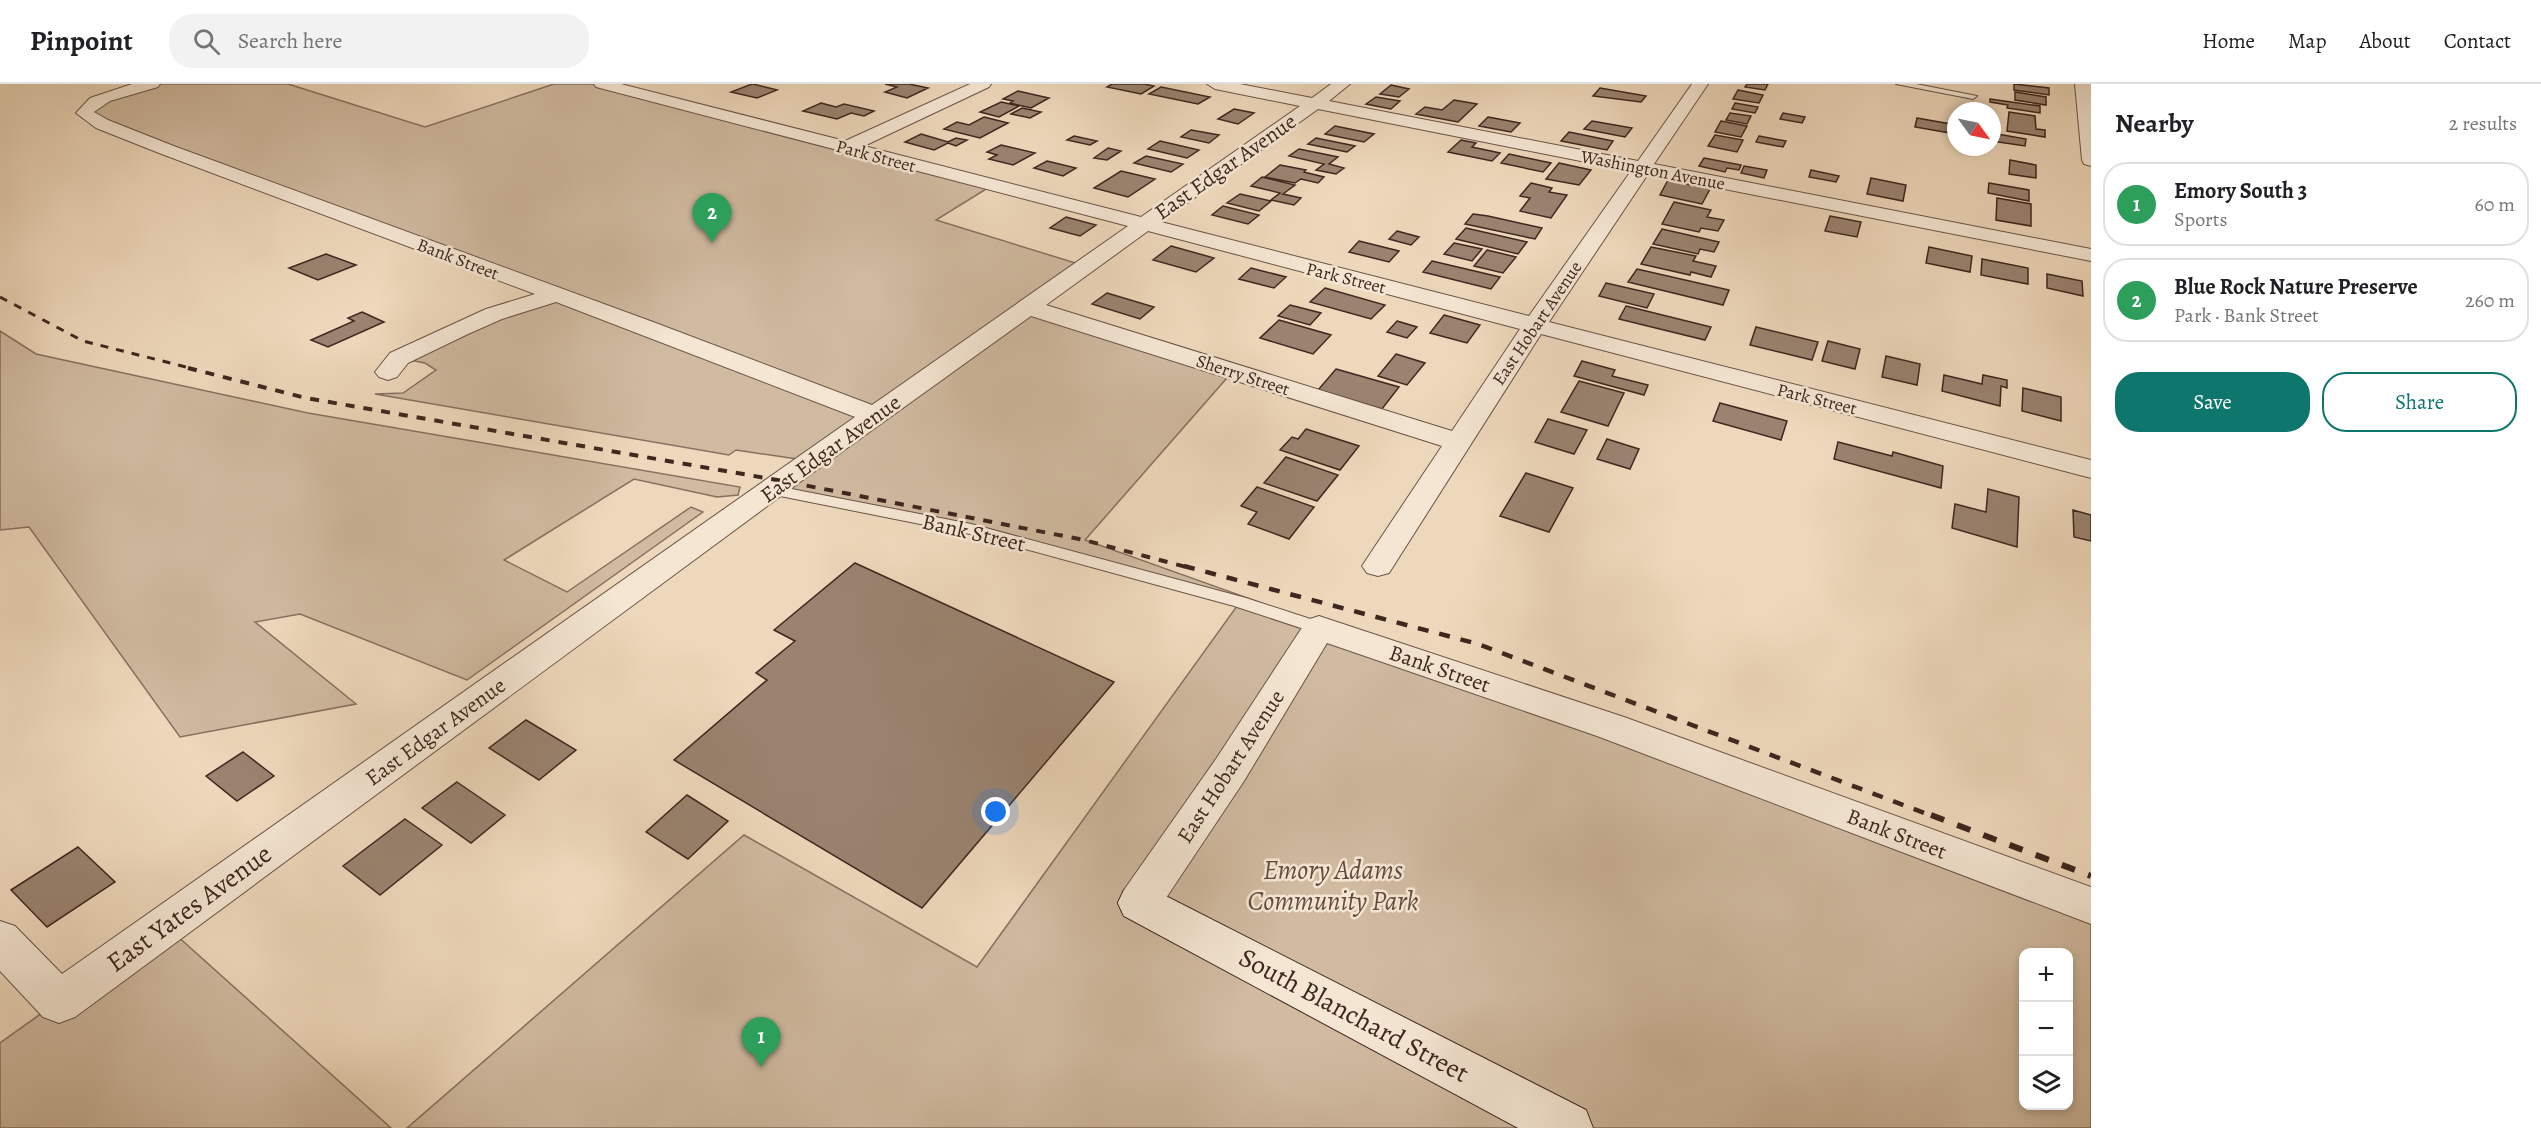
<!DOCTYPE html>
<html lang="en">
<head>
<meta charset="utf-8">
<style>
  body { margin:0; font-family:Alegreya,serif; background:#f2f2f2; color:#202124 }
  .controls { position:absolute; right:18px; bottom:18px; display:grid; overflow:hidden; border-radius:12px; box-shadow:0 3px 9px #0003 }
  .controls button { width:54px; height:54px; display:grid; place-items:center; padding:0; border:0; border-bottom:2px solid #e0e0e0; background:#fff; color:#202124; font:30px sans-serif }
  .compass { position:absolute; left:1947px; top:18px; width:54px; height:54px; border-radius:50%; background:#fff; box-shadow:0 3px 9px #0003; rotate:123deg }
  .you { position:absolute; left:996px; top:728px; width:21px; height:21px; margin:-15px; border:4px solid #fff; border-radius:50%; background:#1a73e8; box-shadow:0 0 0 9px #1a73e833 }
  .badge { display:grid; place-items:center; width:39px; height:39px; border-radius:50%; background:#0f766e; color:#fff; font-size:20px; font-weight:700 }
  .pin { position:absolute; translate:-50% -50px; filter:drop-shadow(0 2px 3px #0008) }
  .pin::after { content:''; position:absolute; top:32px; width:21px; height:18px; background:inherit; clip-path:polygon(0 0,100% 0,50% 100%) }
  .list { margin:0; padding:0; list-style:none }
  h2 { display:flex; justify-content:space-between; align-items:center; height:78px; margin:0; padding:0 24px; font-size:26px }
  h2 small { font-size:20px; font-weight:400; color:#757577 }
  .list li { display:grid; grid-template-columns:39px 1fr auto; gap:18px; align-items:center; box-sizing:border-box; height:84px; margin:0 12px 12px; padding:0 12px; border:2px solid #e0e0e0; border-radius:24px }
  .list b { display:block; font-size:22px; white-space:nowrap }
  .list p { margin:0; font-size:20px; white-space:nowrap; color:#757577 }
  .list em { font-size:20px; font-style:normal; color:#757577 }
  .actions { display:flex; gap:12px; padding:18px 24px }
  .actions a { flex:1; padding:14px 0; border:2px solid #0f766e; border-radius:24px; text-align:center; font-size:21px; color:#0f766e }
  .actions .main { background:#0f766e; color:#fff }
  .icon { flex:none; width:33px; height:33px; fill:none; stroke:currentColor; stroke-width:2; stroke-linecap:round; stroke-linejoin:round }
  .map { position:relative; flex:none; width:2091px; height:1044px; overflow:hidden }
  header { display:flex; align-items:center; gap:36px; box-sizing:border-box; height:84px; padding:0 30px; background:#fff; border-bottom:2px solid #e0e0e0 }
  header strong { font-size:28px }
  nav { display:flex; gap:33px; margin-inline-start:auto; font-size:21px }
  .search { width:420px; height:54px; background:#f2f2f2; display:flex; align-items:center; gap:15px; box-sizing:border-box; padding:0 21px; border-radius:24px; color:#757577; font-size:22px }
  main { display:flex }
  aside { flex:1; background:#fff }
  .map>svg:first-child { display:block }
  .green { fill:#d0baa0; stroke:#877060; stroke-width:1.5; fill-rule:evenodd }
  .building { fill:#9a8370; stroke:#3e271f; stroke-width:1.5 }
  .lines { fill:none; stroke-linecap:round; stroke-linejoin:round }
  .lane-casing { stroke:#6a5346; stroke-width:2 }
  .street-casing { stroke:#6a5346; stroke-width:2 }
  .secondary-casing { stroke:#3e271f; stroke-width:2 }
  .lane { fill:#f4e6d3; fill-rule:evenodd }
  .street { fill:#f4e6d3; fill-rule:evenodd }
  .secondary { fill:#f4e6d3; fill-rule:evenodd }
  .rail-far3 { stroke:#3e271f; stroke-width:3; stroke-dasharray:8 8; stroke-linecap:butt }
  .rail-far2 { stroke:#3e271f; stroke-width:4; stroke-dasharray:9 9; stroke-linecap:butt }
  .rail-far1 { stroke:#3e271f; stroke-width:4.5; stroke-dasharray:11 11; stroke-linecap:butt }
  .rail { stroke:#3e271f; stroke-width:6; stroke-dasharray:14 14; stroke-linecap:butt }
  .labels { text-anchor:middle; stroke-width:5; stroke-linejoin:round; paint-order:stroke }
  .far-street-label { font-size:18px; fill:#3e271f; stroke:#f4e6d3 }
  .street-label { font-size:22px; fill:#3e271f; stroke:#f4e6d3 }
  .near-park-label { font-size:27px; font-style:italic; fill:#624c3f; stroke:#f4e6d3 }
  .near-street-label { font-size:27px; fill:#3e271f; stroke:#f4e6d3 }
</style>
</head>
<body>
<header>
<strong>Pinpoint</strong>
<div class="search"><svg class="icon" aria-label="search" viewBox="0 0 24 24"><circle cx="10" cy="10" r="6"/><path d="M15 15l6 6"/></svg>Search here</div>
<nav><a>Home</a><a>Map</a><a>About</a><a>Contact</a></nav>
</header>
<main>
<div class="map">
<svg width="2091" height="1044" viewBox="0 0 2091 1044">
  <rect width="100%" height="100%" fill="#eed8bb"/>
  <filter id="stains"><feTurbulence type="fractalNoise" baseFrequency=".00333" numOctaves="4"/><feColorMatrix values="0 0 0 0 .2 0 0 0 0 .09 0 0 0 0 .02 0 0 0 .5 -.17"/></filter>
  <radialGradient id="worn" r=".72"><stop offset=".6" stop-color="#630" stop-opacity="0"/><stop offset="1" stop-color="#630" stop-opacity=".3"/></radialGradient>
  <path class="green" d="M152,0H288L425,43L554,0H602L991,102L936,136L1085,182L1029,222L1233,287L1085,456L1418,575L2091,826V1044H407L744,751L977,883L1240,518L971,445L771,406L810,377L736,366L729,371L375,310L403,309L436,286L425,279L399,274L553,212L165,65L86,26ZM2024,868H2068V1022H2024Z
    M0,247L36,270L308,329L740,403L738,411L717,413L634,395L504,476L567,508L691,423L703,428L467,596L300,530L255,538L356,620L180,653L29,443L0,446Z
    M165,841L391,1044H0V959Z"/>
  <path class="building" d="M752,0H753L777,6L757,14L731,8Z
    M885,0H909L928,4L907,14L885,8L897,3Z
    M1112,0H1144L1154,2L1141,10L1107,3Z
    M1747,0H1768L1765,6L1745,3Z
    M2014,0L2049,4V11L2014,6Z
    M1391,1L1409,5L1399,13L1380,10Z
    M1161,3L1210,13L1198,20L1149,10Z
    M1600,4L1646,12L1641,18L1593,12Z
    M1738,6L1763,11L1759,19L1733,15Z
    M1018,7L1049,14L1031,24L1010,19L1013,17L1003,15Z
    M2015,8L2046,13V21L2015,16Z
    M1376,13L1400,17L1391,25L1366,20Z
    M1990,15L2040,22V29L2007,24L2008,21L1990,18Z
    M1454,16L1477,20L1458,38L1416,30L1425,23L1442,26Z
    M1001,18L1019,22L999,33L980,28Z
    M821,19L836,23L844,20L874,27L864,32L851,29L837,35L803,27Z
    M1735,19L1758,23L1755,29L1732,25Z
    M1022,24L1041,28L1030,34L1011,30Z
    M1234,25L1254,29L1238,40L1218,35Z
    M2009,28L2035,32L2036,45L2045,46V53L2007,47Z
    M1730,29L1751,32L1747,40L1726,36Z
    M1783,29L1805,33L1802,39L1780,35Z
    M984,33L1008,39L980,54L944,45L957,38L969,41Z
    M1488,33L1520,39L1511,48L1479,42Z
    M1917,34L1956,41V50L1915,43Z
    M1592,37L1632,44L1625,53L1584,45Z
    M1721,37L1747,42L1741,53L1715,48Z
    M1335,42L1374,50L1364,58L1325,50Z
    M1191,46L1219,51L1209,59L1181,53Z
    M1569,48L1613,57L1607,66L1561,57Z
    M1992,49L2026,55L2025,62L1992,57Z
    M921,50L948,58L956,54L967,56L956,62L948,59L934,66L905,58Z
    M1715,51L1743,56L1737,68L1708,62Z
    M1074,52L1097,57L1090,61L1067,56Z
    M1759,52L1786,57L1783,63L1756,58Z
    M1316,54L1355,62L1347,68L1308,60Z
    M1461,56L1476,59L1472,63L1500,69L1492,77L1448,68Z
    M1160,57L1199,66L1187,74L1148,65Z
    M1001,61L1035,69L1013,81L989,75L997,71L987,68Z
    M1108,64L1121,67L1107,76L1094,74Z
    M1299,65L1338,73L1329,80L1344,84L1336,90L1316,86L1324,80L1289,72Z
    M1509,70L1551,79L1543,88L1501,79Z
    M1146,72L1183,80L1171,88L1134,79Z
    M1704,74L1741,81L1739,86L1727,84L1725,88L1699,82Z
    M2010,76L2036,81V94L2009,90Z
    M1047,77L1076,84L1063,92L1034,84Z
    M1559,79L1591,86L1579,101L1546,95Z
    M1280,81L1306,86L1304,88L1324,93L1318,99L1301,95L1295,99L1265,93Z
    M1744,82L1767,86L1764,94L1741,89Z
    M1811,86L1839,92L1836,98L1809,93Z
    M1121,87L1155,95L1128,113L1094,104Z
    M1262,93L1295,101L1283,110L1301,114L1294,121L1271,116L1280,109L1251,102Z
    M1871,94L1906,101L1903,117L1867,110Z
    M1668,96L1710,105L1702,120L1660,111Z
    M1531,99L1552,104L1549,108L1567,111L1551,134L1520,127L1530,114L1520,112Z
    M1989,99L2029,106V117L1988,109Z
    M1240,110L1271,117L1259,127L1227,119Z
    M1997,114L2031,120V142L1996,136Z
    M1674,118L1711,126L1707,133L1724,136L1718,147L1701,144L1699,148L1662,140Z
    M1223,122L1259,131L1248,140L1212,131Z
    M1473,130L1488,132L1542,144L1535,155L1465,140Z
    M1830,132L1861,138L1857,153L1825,147Z
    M1066,133L1096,141L1080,152L1050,144Z
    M1466,144L1527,158L1518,170L1456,155Z
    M1662,145L1719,158L1714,168L1700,165L1698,170L1653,160Z
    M1397,147L1419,153L1411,161L1389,155Z
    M1359,157L1399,167L1389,178L1349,168Z
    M1454,159L1482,165L1472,177L1444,170Z
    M1171,162L1214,174L1196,188L1153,176Z
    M1651,163L1696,172L1693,177L1716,182L1711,193L1691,188L1690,191L1641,180Z
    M1929,163L1972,172L1970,188L1926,179Z
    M1487,166L1516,173L1503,189L1474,182Z
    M326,170L356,181L318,196L289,184Z
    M1982,175L2028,184V200L1981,191Z
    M1432,177L1500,193L1491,205L1423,188Z
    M1251,184L1286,193L1274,204L1239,195Z
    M1637,185L1729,206L1723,221L1628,198Z
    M2047,190L2082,197L2083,212L2047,204Z
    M1606,199L1654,210L1647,224L1599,212Z
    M1325,204L1385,221L1371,235L1310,218Z
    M1107,209L1154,223L1140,235L1092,220Z
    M1290,221L1321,229L1310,241L1278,232Z
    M1626,222L1711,243L1705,256L1619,235Z
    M362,228L384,238L328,263L311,256L354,237L348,234Z
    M1444,231L1480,241L1467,259L1430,249Z
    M1279,236L1331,251L1313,270L1260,254Z
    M1397,237L1417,243L1407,254L1387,248Z
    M1756,243L1818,258L1812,276L1750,261Z
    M1828,257L1860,265L1855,285L1822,277Z
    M1396,270L1425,279L1407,301L1378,292Z
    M1886,272L1920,280L1917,301L1882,293Z
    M1582,277L1615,286L1612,292L1648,301L1644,311L1574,292Z
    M1336,285L1399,303L1382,325L1318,306Z
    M1944,291L1982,300L1983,291L2007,296V304L2001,302L2000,322L1942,307Z
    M1579,297L1624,309L1608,342L1561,328Z
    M2023,304L2061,313V337L2022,327Z
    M1720,319L1787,337L1781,356L1713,337Z
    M1548,335L1587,346L1574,370L1535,358Z
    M1306,345L1359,362L1340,386L1280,366L1292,353L1298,355Z
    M1607,355L1639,365L1630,385L1597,375Z
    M1838,358L1892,372L1893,368L1943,382L1941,404L1834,375Z
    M1286,373L1338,391L1317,417L1264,399Z
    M1526,389L1573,404L1549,448L1500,432Z
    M1257,403L1314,423L1289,455L1248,440L1257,428L1241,422Z
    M1988,405L2019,413L2017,463L1952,444L1955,420L1986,428Z
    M2073,426L2091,431V457L2074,453Z
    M855,479L1114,598L922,824L674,676L767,596L756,589L795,557L774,546Z
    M526,636L576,666L539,696L489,664Z
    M243,668L274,692L237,717L206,692Z
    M457,698L505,731L471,759L422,724Z
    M687,711L728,737L688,775L646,748Z
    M405,735L442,761L380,811L343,782Z
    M78,763L115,798L47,843L11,806Z"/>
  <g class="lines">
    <g class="lane-casing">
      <path id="lane" d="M1896,0H1916L1977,12L1973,15Z
        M771,401L971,440L1246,514L1326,540L1328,544L1326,548L1319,550L1234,522L970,450L765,409L763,406Z"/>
    </g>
    <g class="street-casing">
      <path id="street" d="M132,0H160L158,3L110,17L94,28L108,36L171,61L653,238L872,321L1128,142L596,3L594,0H621L845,57L970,0H991L989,3L864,62L1141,133L1300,22L1215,5L1207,0H1240L1312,14L1331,0H1350L1329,17L1638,77L1692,0H1708L1654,80L2091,165V177L1648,90L1549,238L2091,376V394L1541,250L1389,489L1378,492L1367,489L1362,482L1442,362L1031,232L793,403L75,933L59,939L43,933L0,887V837L15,842L62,890L855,333L556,218L502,235L468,250L408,279L397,293L388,296L379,293L375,288L390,269L486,225L535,210L159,69L96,44L76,29L90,14ZM1318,25L1631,87L1529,232L1161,138ZM1148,147L1520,245L1452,347L1046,221Z
        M2075,0H2091V82L2084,80L2082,76Z
        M1319,532L1624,633L2091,803V840L1597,652L1327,559L1244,697L1154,832L1139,837L1124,832L1118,819L1124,806L1216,675L1307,536Z"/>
    </g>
    <g class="secondary-casing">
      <path id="secondary" d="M1139,801L1154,806L1586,1026L1593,1044H1518L1124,832L1118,819L1124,806Z"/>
    </g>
    <use href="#lane" class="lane"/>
    <use href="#street" class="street"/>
    <use href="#secondary" class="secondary"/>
    <path class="rail-far3" d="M0,213L83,257L194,285"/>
    <path class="rail-far2" d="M188,284L306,314L783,397L1084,456L1190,484"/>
    <path class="rail-far1" d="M1184,482L1478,560L1935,733"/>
    <path class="rail" d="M1931,731L2091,792"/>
  </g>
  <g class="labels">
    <g class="far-street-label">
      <text transform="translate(876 72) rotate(15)" y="6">Park Street</text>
      <text transform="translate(1653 86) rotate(11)" y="6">Washington Avenue</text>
      <text transform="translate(458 175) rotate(21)" y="6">Bank Street</text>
      <text transform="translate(1346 194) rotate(14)" y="6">Park Street</text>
      <text transform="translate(1537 239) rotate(-56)" y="6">East Hobart Avenue</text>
      <text transform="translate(1243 291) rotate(18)" y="6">Sherry Street</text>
      <text transform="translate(1817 315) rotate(14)" y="6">Park Street</text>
    </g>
    <g class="street-label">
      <text transform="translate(1225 82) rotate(-35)" y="8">East Edgar Avenue</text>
      <text transform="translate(830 364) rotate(-36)" y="8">East Edgar Avenue</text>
      <text transform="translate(974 448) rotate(13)" y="8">Bank Street</text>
      <text transform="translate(1440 584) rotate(19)" y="8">Bank Street</text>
      <text transform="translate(435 647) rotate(-36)" y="8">East Edgar Avenue</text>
      <text transform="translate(1230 682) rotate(-57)" y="8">East Hobart Avenue</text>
      <text transform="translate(1897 749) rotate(21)" y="8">Bank Street</text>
    </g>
    <g class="near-park-label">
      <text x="1333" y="795">Emory Adams<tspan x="1333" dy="31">Community Park</tspan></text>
    </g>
    <g class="near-street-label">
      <text transform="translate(189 824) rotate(-36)" y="9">East Yates Avenue</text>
      <text transform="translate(1354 931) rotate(28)" y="9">South Blanchard Street</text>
    </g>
  </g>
  <rect width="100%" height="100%" filter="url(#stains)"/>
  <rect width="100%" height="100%" fill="url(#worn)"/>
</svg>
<div class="controls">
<button>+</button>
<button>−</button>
<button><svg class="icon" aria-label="layers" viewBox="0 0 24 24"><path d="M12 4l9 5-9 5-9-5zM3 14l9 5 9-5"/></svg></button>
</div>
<svg class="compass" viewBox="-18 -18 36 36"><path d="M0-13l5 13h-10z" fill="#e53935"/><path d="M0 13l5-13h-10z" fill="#757577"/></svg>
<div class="you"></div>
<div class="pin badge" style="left:761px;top:983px;background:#2e9e5b">1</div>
<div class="pin badge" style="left:712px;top:159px;background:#2e9e5b">2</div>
</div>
<aside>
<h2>Nearby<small>2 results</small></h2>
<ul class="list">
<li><span class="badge" style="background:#2e9e5b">1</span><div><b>Emory South 3</b><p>Sports</p></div><em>60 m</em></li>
<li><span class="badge" style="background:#2e9e5b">2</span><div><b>Blue Rock Nature Preserve</b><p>Park · Bank Street</p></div><em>260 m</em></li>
</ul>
<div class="actions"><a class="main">Save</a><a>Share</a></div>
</aside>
</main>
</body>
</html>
